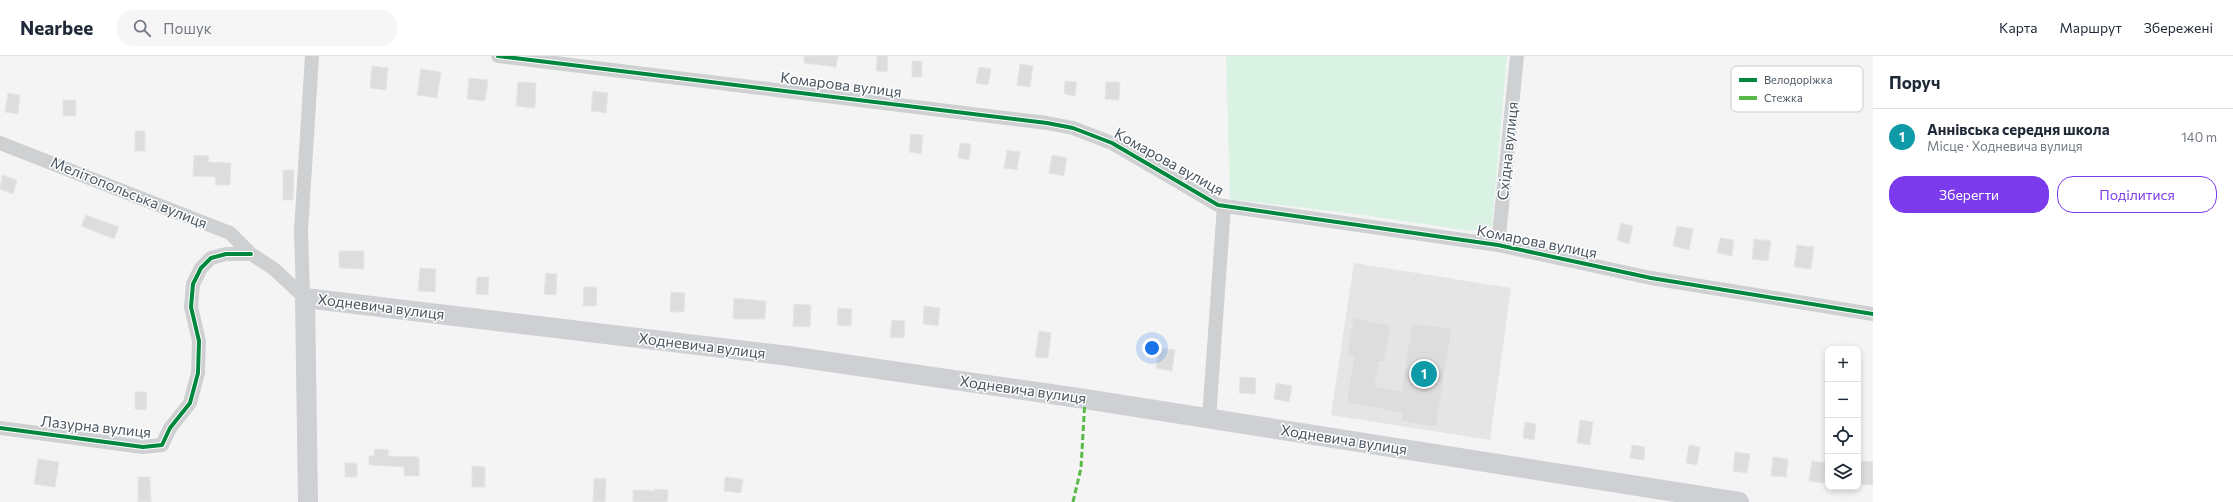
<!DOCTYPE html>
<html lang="uk">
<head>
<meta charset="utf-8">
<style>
  body { margin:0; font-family:Commissioner,sans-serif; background:#f6f6f7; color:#1f2937 }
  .controls { position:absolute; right:12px; bottom:12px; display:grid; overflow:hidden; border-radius:8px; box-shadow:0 2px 6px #0003 }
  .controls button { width:36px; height:36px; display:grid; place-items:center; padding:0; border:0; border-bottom:1px solid #e0e1e3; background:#fff; color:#1f2937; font:20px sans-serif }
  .you { position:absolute; left:1152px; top:292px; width:14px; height:14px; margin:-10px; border:3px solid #fff; border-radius:50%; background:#1a73e8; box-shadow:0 0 0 6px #1a73e833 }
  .badge { display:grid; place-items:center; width:26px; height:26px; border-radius:50%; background:#7c3aed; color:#fff; font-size:13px; font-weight:700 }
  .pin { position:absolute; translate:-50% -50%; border:2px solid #fff; box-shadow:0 1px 4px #0006 }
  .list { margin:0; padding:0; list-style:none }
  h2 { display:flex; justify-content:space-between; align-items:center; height:52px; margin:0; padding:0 16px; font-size:17px }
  h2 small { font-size:13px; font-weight:400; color:#747a83 }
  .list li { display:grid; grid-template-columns:26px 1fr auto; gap:12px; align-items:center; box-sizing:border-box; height:56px; padding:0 16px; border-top:1px solid #e0e1e3 }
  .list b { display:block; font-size:15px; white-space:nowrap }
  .list p { margin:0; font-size:13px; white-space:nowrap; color:#747a83 }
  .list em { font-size:13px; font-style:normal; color:#747a83 }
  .actions { display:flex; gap:8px; padding:12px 16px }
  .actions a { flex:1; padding:9px 0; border:1px solid #7c3aed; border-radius:16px; text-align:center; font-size:14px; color:#7c3aed }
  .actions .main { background:#7c3aed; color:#fff }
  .icon { flex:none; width:22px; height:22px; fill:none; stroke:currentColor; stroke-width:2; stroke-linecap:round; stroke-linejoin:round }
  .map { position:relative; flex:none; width:1873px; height:446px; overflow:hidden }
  header { display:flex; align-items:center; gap:24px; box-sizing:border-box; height:56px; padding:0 20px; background:#fff; border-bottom:1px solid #e0e1e3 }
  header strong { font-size:19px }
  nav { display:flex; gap:22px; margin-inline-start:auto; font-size:14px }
  .search { width:280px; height:36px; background:#f6f6f7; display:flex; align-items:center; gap:10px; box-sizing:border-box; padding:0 14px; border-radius:16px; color:#747a83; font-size:15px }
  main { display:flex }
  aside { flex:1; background:#fff }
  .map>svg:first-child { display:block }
  .education { fill:#e6e5e6 }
  .green { fill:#d9f2e3 }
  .building { fill:#ddddde; stroke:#e5e6e7 }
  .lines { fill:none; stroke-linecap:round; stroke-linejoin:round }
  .street { stroke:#ced0d2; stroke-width:14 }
  .secondary { stroke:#ced0d4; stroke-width:20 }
  .quiet { stroke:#58b947; stroke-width:3; stroke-dasharray:6 3; stroke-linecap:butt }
  .cycleway-casing { stroke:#fff; stroke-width:6 }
  .cycleway { stroke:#00873e; stroke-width:4 }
  .labels { text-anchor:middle; stroke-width:3; stroke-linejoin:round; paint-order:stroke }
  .street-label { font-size:15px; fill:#4a5661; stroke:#fff }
  .key { fill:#fff; stroke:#c9ccd0; stroke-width:1 }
  .key-label { font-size:11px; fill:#4a5661 }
</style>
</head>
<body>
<header>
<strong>Nearbee</strong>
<div class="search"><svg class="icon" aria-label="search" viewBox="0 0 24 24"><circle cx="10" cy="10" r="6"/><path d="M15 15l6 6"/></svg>Пошук</div>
<nav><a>Карта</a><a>Маршрут</a><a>Збережені</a></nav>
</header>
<main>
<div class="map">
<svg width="1873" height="446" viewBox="0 0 1873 446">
  <rect width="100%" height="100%" fill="#f4f4f4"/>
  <path class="education" d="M1354,207L1511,232L1490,384L1331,359Z"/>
  <path class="green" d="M1226,0H1507L1492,170L1471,175L1356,158L1230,143Z"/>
  <path class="building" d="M804,0H838L836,11L804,7Z
    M877,0H888L887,16L876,15Z
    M912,5H922V21H912Z
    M1020,8L1033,10L1030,31L1017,29Z
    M372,10L388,12L386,34L370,32Z
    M979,11L991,13L988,29L976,27Z
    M421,13L441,16L437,42L417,39Z
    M469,22L488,24L485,45L467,43Z
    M1065,25L1077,26L1075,40L1064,38Z
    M518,26L536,27L535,52L516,50Z
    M1106,26H1120L1119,44L1105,43Z
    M593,35L608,37L606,57L591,55Z
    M8,37L20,39L18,58L5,56Z
    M63,44H76V60H63Z
    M135,75H145V95H135Z
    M911,78L923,79L921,98L909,96Z
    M960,87L971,88L969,104L958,102Z
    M1007,94L1020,96L1017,114L1004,112Z
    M194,99L209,100L208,106L231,107L230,129H215L216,121L193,120Z
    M1052,99L1067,102L1064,120L1049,117Z
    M283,114H294L293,144H283Z
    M2,119L17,124L13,138L0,133Z
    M86,159L119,171L114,183L81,170Z
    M1621,167L1633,170L1629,188L1617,184Z
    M1677,170L1693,173L1689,194L1673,190Z
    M1720,182L1734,184L1732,200L1717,197Z
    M1754,183L1771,185L1768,205L1752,203Z
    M1797,189L1814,191L1811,213L1794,211Z
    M339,195H364V213L339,212Z
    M420,212L436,213L435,236L418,235Z
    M546,217L557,218L556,239L544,238Z
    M477,221H489L488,239L476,238Z
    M584,231H597L596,250H583Z
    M671,236L685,237L684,256H670Z
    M734,242L766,245L765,263H733Z
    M794,248L811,249L810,271L793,270Z
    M924,250L940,252L938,270L923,268Z
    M838,252L852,253L851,270L837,269Z
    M1353,262L1391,269L1384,306H1379L1375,330L1401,335L1412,267L1452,273L1436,371L1401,365L1402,357L1346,347L1354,300L1347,299Z
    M892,264L905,265L904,282L890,281Z
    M1039,275L1051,277L1048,302L1035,301Z
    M1159,292L1175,294L1172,315L1156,312Z
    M1240,321L1256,322L1255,338L1239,337Z
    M1276,327L1292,330L1289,346L1274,343Z
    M135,336H147L146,354L135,353Z
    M1580,364L1593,366L1590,389L1577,387Z
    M1525,366L1536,368L1534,384L1523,382Z
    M1632,389L1645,391L1644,404L1630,402Z
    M1689,389L1700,391L1697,409L1686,407Z
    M375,393L389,394L388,400L419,401V420H404V411L369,409V400H374Z
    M1735,396L1750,398L1747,417L1733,415Z
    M1773,401L1788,403L1786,421L1771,420Z
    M38,403L59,406L55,431L34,428Z
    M1812,405L1826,407L1824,427L1809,425Z
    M1858,405L1873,406V429L1858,428Z
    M345,407H357V421H345Z
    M472,410L485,411V431H472Z
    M138,421H150L151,446H138Z
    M725,421L743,423L741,437L724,435Z
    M594,422L606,423L605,446H593Z
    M655,433L668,434L667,446H633V434L655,435Z"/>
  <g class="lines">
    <path class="street" d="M498,0L1047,67L1073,72L1112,87L1218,149L1498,189L1651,222L1873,258
      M0,87L230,177L251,198L274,213L305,242
      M1498,189L1517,0
      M303,238L301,175L312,0
      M1209,362L1224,150
      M0,372L143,391L162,389L170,372L190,347L198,317L199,285L191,251L193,228L201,212L211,202L226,198H251"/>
    <path class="secondary" d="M308,446L305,242L789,300L1085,343L1739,446"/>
    <path class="quiet" d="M1073,446L1081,412L1085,343"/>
    <g class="cycleway-casing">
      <path id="cycleway" d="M498,0L1047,67L1073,72L1112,87L1218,149L1498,189L1651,222L1873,258
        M0,372L143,391L162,389L170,372L190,347L198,317L199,285L191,251L193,228L201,212L211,202L226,198H251"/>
    </g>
    <use href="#cycleway" class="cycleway"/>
  </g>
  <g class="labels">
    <g class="street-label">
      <text transform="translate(841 29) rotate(7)" y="5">Комарова вулиця</text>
      <text transform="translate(1508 95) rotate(-84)" y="5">Східна вулиця</text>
      <text transform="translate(1169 106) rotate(29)" y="5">Комарова вулиця</text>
      <text transform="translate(129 137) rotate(22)" y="5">Мелітопольська вулиця</text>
      <text transform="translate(1537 186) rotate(11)" y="5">Комарова вулиця</text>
      <text transform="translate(381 251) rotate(7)" y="5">Ходневича вулиця</text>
      <text transform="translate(702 290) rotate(7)" y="5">Ходневича вулиця</text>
      <text transform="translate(1023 334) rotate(8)" y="5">Ходневича вулиця</text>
      <text transform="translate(96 371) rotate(6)" y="5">Лазурна вулиця</text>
      <text transform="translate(1344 384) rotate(9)" y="5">Ходневича вулиця</text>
    </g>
  </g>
  <rect x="1731" y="10" width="132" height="46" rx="6" class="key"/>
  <rect x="1739" y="22" width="18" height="4" fill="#00873e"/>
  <rect x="1739" y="40" width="18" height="4" fill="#58b947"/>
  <g class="key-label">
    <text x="1764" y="28">Велодоріжка</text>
    <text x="1764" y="46">Стежка</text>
  </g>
</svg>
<div class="controls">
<button>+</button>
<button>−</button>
<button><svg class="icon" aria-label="locate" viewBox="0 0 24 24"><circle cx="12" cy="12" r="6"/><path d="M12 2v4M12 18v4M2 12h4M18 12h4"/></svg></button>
<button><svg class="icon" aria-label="layers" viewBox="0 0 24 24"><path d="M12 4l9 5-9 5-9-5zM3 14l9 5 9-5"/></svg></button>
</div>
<div class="you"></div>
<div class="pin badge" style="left:1424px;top:318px;background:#0f9aa8">1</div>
</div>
<aside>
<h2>Поруч<small></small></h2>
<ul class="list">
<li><span class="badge" style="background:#0f9aa8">1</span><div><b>Аннівська середня школа</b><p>Місце · Ходневича вулиця</p></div><em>140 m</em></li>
</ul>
<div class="actions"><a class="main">Зберегти</a><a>Поділитися</a></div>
</aside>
</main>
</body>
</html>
